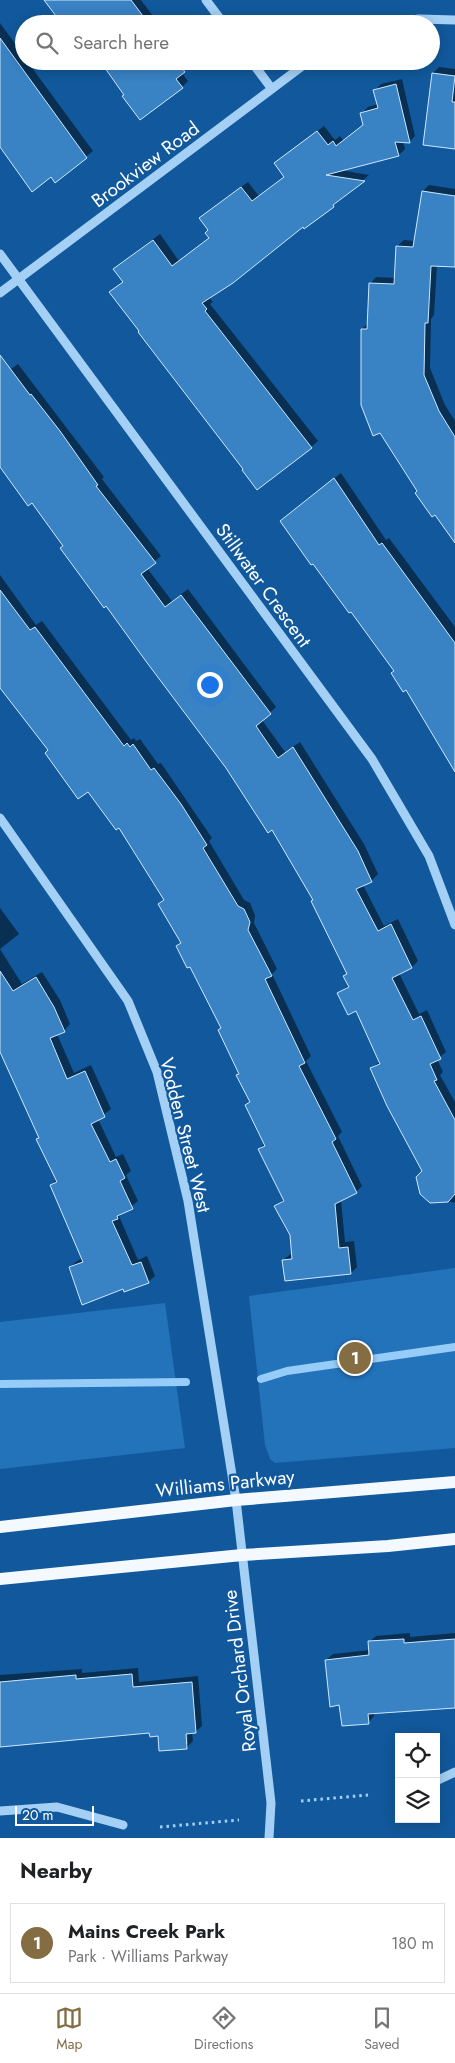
<!DOCTYPE html>
<html lang="en">
<head>
<meta charset="utf-8">
<style>
  body { margin:0; font-family:Jost,sans-serif; background:#f6f6f6; color:#202124 }
  .controls { position:absolute; right:15px; bottom:15px; display:grid; overflow:hidden; border-radius:0px; box-shadow:0 2px 12px #0003 }
  .controls button { width:45px; height:45px; display:grid; place-items:center; padding:0; border:0; border-bottom:1px solid #e0e0e0; background:#fff; color:#202124; font:25px sans-serif }
  .scale { position:absolute; left:15px; bottom:12px; width:79px; box-sizing:border-box; padding-left:5px; border:2px solid #fff; border-top:0; font-size:14px; line-height:18px; white-space:nowrap; color:#fff; -webkit-text-stroke:4px #11599c; paint-order:stroke }
  .you { position:absolute; left:209px; top:684px; width:18px; height:18px; margin:-12px; border:4px solid #fff; border-radius:50%; background:#1a73e8; box-shadow:0 0 0 8px #1a73e833 }
  .badge { display:grid; place-items:center; width:32px; height:32px; border-radius:50%; background:#846c43; color:#fff; font-size:16px; font-weight:700 }
  .pin { position:absolute; translate:-50% -50%; border:2px solid #fff; box-shadow:0 1px 5px #0006 }
  .list { margin:0; padding:0; list-style:none }
  h2 { display:flex; justify-content:space-between; align-items:center; height:65px; margin:0; padding:0 20px; font-size:21px }
  h2 small { font-size:16px; font-weight:400; color:#757577 }
  .list li { display:grid; grid-template-columns:32px 1fr auto; gap:15px; align-items:center; box-sizing:border-box; height:80px; margin:0 10px 10px; padding:0 10px; border:1px solid #e0e0e0; border-radius:0px }
  .list b { display:block; font-size:19px; white-space:nowrap }
  .list p { margin:0; font-size:16px; white-space:nowrap; color:#757577 }
  .list em { font-size:16px; font-style:normal; color:#757577 }
  .icon { flex:none; width:28px; height:28px; fill:none; stroke:currentColor; stroke-width:2; stroke-linecap:round; stroke-linejoin:round }
  .map { position:relative; flex:none; width:455px; height:1838px; overflow:hidden }
  .search { position:absolute; background:#fff; box-shadow:0 2px 12px #0003; left:15px; right:15px; top:15px; height:55px; display:flex; align-items:center; gap:12px; box-sizing:border-box; padding:0 18px; border-radius:28px; color:#757577; font-size:19px }
  .sheet { height:155px; background:#fff }
  nav { display:flex; justify-content:space-around; align-items:center; box-sizing:border-box; height:70px; border-top:1px solid #e0e0e0; background:#fff; font-size:14px; color:#757577 }
  nav a { display:grid; justify-items:center; gap:2px }
  nav .on { color:#846c43 }
  .map>svg:first-child { display:block }
  .green { fill:#2373bb }
  .shadow { fill:#0007; fill-rule:evenodd }
  .lines { fill:none; stroke-linecap:round; stroke-linejoin:round }
  .stream { stroke:#97ccf8; stroke-width:8 }
  .building { fill:#3982c4; stroke:#cee8fe }
  .path { stroke:#a5d0f5; stroke-width:3; stroke-dasharray:2.5 4; stroke-linecap:butt }
  .minor { stroke:#a5d0f5; stroke-width:9 }
  .major { stroke:#f3f9ff; stroke-width:12 }
  .labels { text-anchor:middle; stroke-width:4.5; stroke-linejoin:round; paint-order:stroke }
  .street-label { font-size:19px; fill:#fff; stroke:#11599c }
</style>
</head>
<body>
<div class="map">
<svg width="455" height="1838" viewBox="0 0 455 1838">
  <rect width="100%" height="100%" fill="#11599c"/>
  <path class="green" d="M455,1268V1448L275,1463L270,1459L265,1445L249,1296Z
    M165,1303L185,1448L0,1469V1322Z"/>
  <path class="shadow" d="M46,0H141L159,24H64Z
    M0,23L24,56V61H27L93,151L56,181L51,175L0,146Z
    M101,61H187L190,65L182,73L188,81L182,87L126,94Z
    M439,67L455,69V148L433,73Z
    M402,79L415,136L409,142L403,141L405,149L399,155L340,170L369,175L334,205L330,200L209,297L213,302L210,304L318,441L311,447L245,469L111,292L124,281L121,263L160,234L179,261L210,238L209,230L201,218L207,212L248,182L259,196L285,176L276,163L324,126L335,140L340,136L343,140L364,125L362,113L368,107L378,104L375,90L381,84Z
    M429,185L455,189V266L437,265L434,315L431,319L430,368L445,405L455,421V540L418,491L362,329L368,323L370,284L376,277L396,278L397,246L404,240L415,241L423,191Z
    M18,364L104,477L102,479L161,556L147,568L172,601L188,589L276,707L262,720L285,752L300,742L364,844L378,874L371,881L363,885L384,926L398,919L418,961L412,967L399,973L419,1014L427,1010L446,1052L437,1059L443,1072L440,1075L455,1102V1203L448,1201L423,1171L372,1068L380,1061L357,1009L339,993L349,985L345,976L348,972L314,899L273,828L32,501L0,463V366L5,373Z
    M341,473L386,540L389,538L455,627V769L395,671L288,515Z
    M0,575L36,625L42,621L131,740L134,738L136,741L140,739L158,764L161,763L212,838L209,841L244,900L250,903L255,915L254,923L277,969L272,974L311,1056L306,1061L342,1132L338,1136L362,1186L356,1192L341,1200L345,1242L354,1241L357,1267L351,1273L283,1260L292,1253L291,1235L276,1206L284,1199L259,1149L265,1143L246,1105L250,1101L238,1075L240,1073L222,1027L190,965L178,946L182,942L160,904L165,899L119,826L50,750L0,686Z
    M0,908L19,934L0,949L22,984L42,972L60,1000L70,1024L64,1031L57,1034L74,1073L91,1065L111,1109L98,1119L116,1157L123,1154L131,1171L126,1175L138,1201L119,1216L138,1260L147,1256L155,1276L148,1282L124,1288L70,1267L77,1261L83,1258L51,1185L57,1179L37,1140L40,1137L0,1048Z
    M410,1633V1637L455,1633V1707L374,1712V1716L368,1723L340,1704L326,1660L333,1654L370,1650L369,1642L376,1636Z
    M138,1668L139,1682L198,1676L202,1726L195,1732H192L193,1741L186,1748L151,1732L0,1747V1675L82,1669V1673ZM184,1728H187L188,1744H185Z"/>
  <g class="lines">
    <path class="stream" d="M261,1379L287,1371L455,1347
      M0,1384L186,1382"/>
  </g>
  <path class="building" d="M44,0H131L149,24H62Z
    M0,38L87,158L55,183L51,177L32,192L0,147Z
    M100,61H177L185,72L176,79L183,88L140,120L122,96L124,95Z
    M432,73L455,76L452,102H455V149L423,145Z
    M396,84L410,143L395,142L399,156L326,175L365,181L333,205L334,207L304,229L303,227L233,283L202,303L207,309L205,311L312,448L257,490L242,470L243,469L138,332L139,331L109,292L123,282L113,269L153,240L172,266L209,238L205,233L208,230L199,218L241,187L252,201L284,177L274,163L317,131L328,145L333,141L336,146L363,125L360,113L378,108L373,90Z
    M422,191L455,196V267L431,266L428,323H425L424,375L439,411L455,437V543L435,515L432,517L415,493L417,491L380,433L373,436L361,405V329H367L369,283L394,284L396,246L413,247Z
    M0,355L30,395L31,394L60,431L98,485L96,486L156,563L141,574L165,607L181,595L271,714L256,726L278,758L293,747L358,851L372,882L356,889L378,931L391,924L412,968L392,978L413,1020L421,1016L441,1059L430,1064L437,1080L434,1081L455,1120V1194L448,1202L430,1203L420,1194L416,1177L422,1171L387,1106L370,1068L380,1064L356,1011L348,1015L337,993L349,987L343,976L347,974L311,901L313,900L272,830L268,833L226,768L145,660L106,606L104,608L60,548L63,546L32,503L28,506L0,467Z
    M334,478L379,545L382,543L455,643V772L406,690L403,692L391,673L394,671L351,612L349,613L313,564L311,565L280,521Z
    M0,590L30,630L35,627L124,746L127,743L130,747L133,744L151,770L154,768L181,804L207,845L203,848L238,906L244,909L250,922L248,930L272,976L265,979L305,1063L299,1066L336,1139L332,1142L357,1193L335,1204L339,1248L348,1247L351,1274L285,1281L282,1260L292,1259L290,1235L274,1206L284,1201L258,1149L265,1146L245,1105L250,1102L236,1075L239,1074L218,1030L221,1028L190,967L187,968L176,946L181,943L158,904L164,900L119,828L116,830L88,792L78,799L45,753L48,750L0,688Z
    M0,971L13,991L36,977L54,1007L65,1032L50,1038L67,1079L85,1071L105,1117L91,1124L110,1162L116,1159L125,1178L120,1181L133,1209L117,1216L118,1219L112,1221L132,1265L141,1262L149,1283L124,1292L123,1289L82,1305L69,1267L83,1262L50,1185L57,1182L36,1139L39,1138L0,1052Z
    M404,1639V1643L455,1639V1708L368,1714L369,1724L342,1726L339,1705L330,1707L325,1660L369,1655L368,1641Z
    M132,1674L133,1687L192,1682L196,1733L186,1734L187,1749L159,1751L158,1736L150,1737L149,1733L0,1747V1682L76,1675V1679Z"/>
  <g class="lines">
    <path class="path" d="M301,1801L368,1795
      M160,1827L239,1820"/>
    <path class="minor" d="M206,0L224,24
      M388,24L419,19L455,20
      M251,61L272,89
      M0,254L372,759L429,856L455,925
      M0,293L309,61
      M0,818L128,1001L157,1072L188,1201L236,1500L271,1803L269,1838
      M436,1781L455,1772
      M0,1811L57,1807L123,1825"/>
    <path class="major" d="M0,1527L236,1500L455,1482
      M0,1579L242,1555L388,1546L455,1539"/>
  </g>
  <g class="labels">
    <g class="street-label">
      <text transform="translate(145 164) rotate(-37)" y="7">Brookview Road</text>
      <text transform="translate(264 585) rotate(54)" y="7">Stillwater Crescent</text>
      <text transform="translate(186 1135) rotate(76)" y="7">Vodden Street West</text>
      <text transform="translate(225 1483) rotate(-6)" y="7">Williams Parkway</text>
      <text transform="translate(239 1671) rotate(-97)" y="7">Royal Orchard Drive</text>
    </g>
  </g>
</svg>
<div class="controls">
<button><svg class="icon" aria-label="locate" viewBox="0 0 24 24"><circle cx="12" cy="12" r="6"/><path d="M12 2v4M12 18v4M2 12h4M18 12h4"/></svg></button>
<button><svg class="icon" aria-label="layers" viewBox="0 0 24 24"><path d="M12 4l9 5-9 5-9-5zM3 14l9 5 9-5"/></svg></button>
</div>
<div class="scale">20 m</div>
<div class="you"></div>
<div class="pin badge" style="left:355px;top:1358px">1</div>
<div class="search"><svg class="icon" aria-label="search" viewBox="0 0 24 24"><circle cx="10" cy="10" r="6"/><path d="M15 15l6 6"/></svg>Search here</div>
</div>
<section class="sheet">
<h2>Nearby<small></small></h2>
<ul class="list">
<li><span class="badge">1</span><div><b>Mains Creek Park</b><p>Park · Williams Parkway</p></div><em>180 m</em></li>
</ul>
</section>
<nav>
<a class="on"><svg class="icon" aria-label="map" viewBox="0 0 24 24"><path d="M3 6l6-2 6 2 6-2v14l-6 2-6-2-6 2zM9 4v14M15 6v14"/></svg>Map</a>
<a><svg class="icon" aria-label="directions" viewBox="0 0 24 24"><path d="M12 3l9 9-9 9-9-9zM9 14v-3h6M13 9l2 2-2 2"/></svg>Directions</a>
<a><svg class="icon" aria-label="saved" viewBox="0 0 24 24"><path d="M7 4h10v16l-5-4-5 4z"/></svg>Saved</a>
</nav>
</body>
</html>
